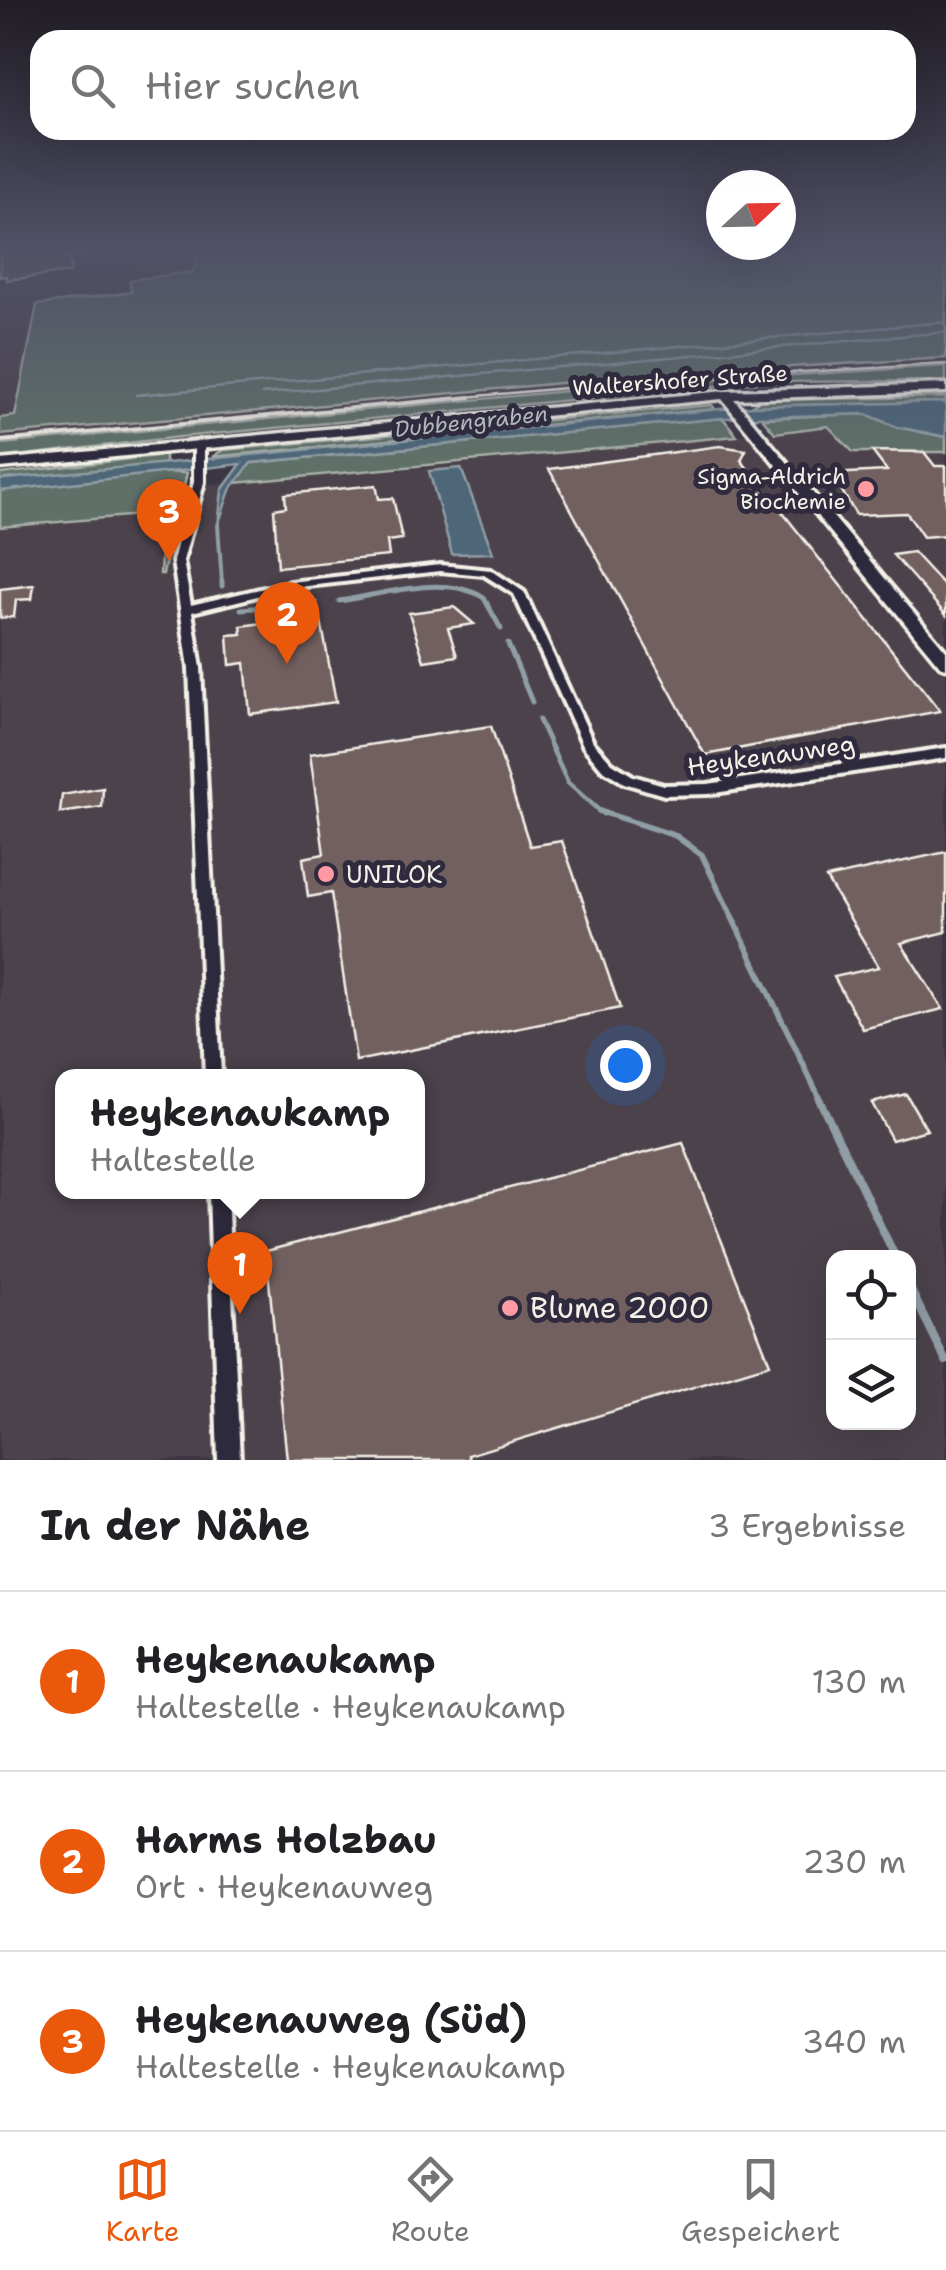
<!DOCTYPE html>
<html lang="de">
<head>
<meta charset="utf-8">
<style>
  body { margin:0; font-family:"Shantell Sans",sans-serif; background:#f2f2f2; color:#202124 }
  .controls { position:absolute; right:30px; bottom:30px; display:grid; overflow:hidden; border-radius:20px; box-shadow:0 10px 40px #0002 }
  .controls button { width:90px; height:90px; display:grid; place-items:center; padding:0; border:0; border-bottom:2px solid #e0e0e0; background:#fff; color:#202124; font:50px sans-serif }
  .compass { position:absolute; left:706px; top:170px; width:90px; height:90px; border-radius:50%; background:#fff; box-shadow:0 10px 40px #0002; rotate:68deg }
  .you { position:absolute; left:625px; top:1065px; width:35px; height:35px; margin:-25px; border:8px solid #fff; border-radius:50%; background:#1a73e8; box-shadow:0 0 0 15px #1a73e833 }
  .badge { display:grid; place-items:center; width:65px; height:65px; border-radius:50%; background:#ea580c; color:#fff; font-size:32px; font-weight:700 }
  .pin { position:absolute; translate:-50% -82px; filter:drop-shadow(0 2px 5px #0008) }
  .pin::after { content:''; position:absolute; top:52px; width:35px; height:30px; background:inherit; clip-path:polygon(0 0,100% 0,50% 100%) }
  .popup { position:absolute; left:55px; top:1069px; width:370px; height:130px; box-sizing:border-box; display:grid; place-content:center; border-radius:20px; background:#fff; filter:drop-shadow(0 2px 8px #0005); font-size:32px; white-space:nowrap; color:#757577 }
  .popup b { font-size:38px; color:#202124 }
  .popup::after { content:''; position:absolute; left:50%; top:100%; margin-left:-20px; border:20px solid transparent; border-top-color:#fff }
  .list { margin:0; padding:0; list-style:none }
  h2 { display:flex; justify-content:space-between; align-items:center; height:130px; margin:0; padding:0 40px; font-size:42px }
  h2 small { font-size:32px; font-weight:400; color:#757577 }
  .list li { display:grid; grid-template-columns:65px 1fr auto; gap:30px; align-items:center; box-sizing:border-box; height:180px; padding:0 40px; border-top:2px solid #e0e0e0 }
  .list b { display:block; font-size:38px; white-space:nowrap }
  .list p { margin:0; font-size:32px; white-space:nowrap; color:#757577 }
  .list em { font-size:32px; font-style:normal; color:#757577 }
  .icon { flex:none; width:55px; height:55px; fill:none; stroke:currentColor; stroke-width:2; stroke-linecap:round; stroke-linejoin:round }
  .map { position:relative; flex:none; width:946px; height:1460px; overflow:hidden }
  .search { position:absolute; background:#fff; box-shadow:0 10px 40px #0002; left:30px; right:30px; top:30px; height:110px; display:flex; align-items:center; gap:25px; box-sizing:border-box; padding:0 35px; border-radius:30px; color:#757577; font-size:38px }
  .sheet { height:670px; background:#fff }
  nav { display:flex; justify-content:space-around; align-items:center; box-sizing:border-box; height:140px; border-top:2px solid #e0e0e0; background:#fff; font-size:28px; color:#757577 }
  nav a { display:grid; justify-items:center; gap:5px }
  nav .on { color:#ea580c }
  .map>svg:first-child { display:block }
  .built { fill:#4c424c; fill-rule:evenodd }
  .green { fill:#5e6f67; stroke:#a9b0a8; stroke-width:2.5 }
  .water { fill:#4e6678; stroke:#909ea5; stroke-width:2.5 }
  .lines { fill:none; stroke-linecap:round; stroke-linejoin:round }
  .stream-far4 { stroke:#909ea5; stroke-width:2.5 }
  .stream-far3 { stroke:#909ea5; stroke-width:4 }
  .stream-far2 { stroke:#909ea5; stroke-width:5 }
  .stream-far1 { stroke:#909ea5; stroke-width:6 }
  .stream { stroke:#909ea5; stroke-width:8 }
  .building { fill:#725f5f; stroke:#f4f1e8; stroke-width:2.5 }
  .street-casing { stroke:#f4f1e8; stroke-width:8 }
  .secondary-casing { stroke:#f4f1e8; stroke-width:7 }
  .street { fill:#2f2a3d; fill-rule:evenodd }
  .secondary { fill:#2f2a3d; fill-rule:evenodd }
  .rail-far1 { stroke:#f4f1e8; stroke-width:2.5 }
  .rail { stroke:#f4f1e8; stroke-width:4 }
  .poi-dot { fill:#ff9aa2; stroke:#2f2a3d; stroke-width:4 }
  .labels { text-anchor:middle; stroke-width:10; stroke-linejoin:round; paint-order:stroke }
  .far-street-label { font-size:22px; fill:#f4f1e8; stroke:#2f2a3d }
  .far-water-label { font-size:22px; font-style:italic; fill:#b2b9bb; stroke:#2f2a3d }
  .far-poi-label { font-size:22px; fill:#f4f1e8; stroke:#2f2a3d; text-anchor:end }
  .street-label { font-size:25px; fill:#f4f1e8; stroke:#2f2a3d }
  .poi-label { font-size:25px; fill:#f4f1e8; stroke:#2f2a3d; text-anchor:start }
  .near-poi-label { font-size:30px; fill:#f4f1e8; stroke:#2f2a3d; text-anchor:start }
</style>
</head>
<body>
<div class="map">
<svg width="946" height="1460" viewBox="0 0 946 1460">
  <rect width="100%" height="100%" fill="#3c3544"/>
  <filter id="ink" filterUnits="userSpaceOnUse"><feTurbulence type="fractalNoise" baseFrequency=".01" numOctaves="2"/><feDisplacementMap in="SourceGraphic" scale="20" xChannelSelector="R" yChannelSelector="G"/><feConvolveMatrix kernelMatrix="1 2 1 2 8 2 1 2 1" color-interpolation-filters="sRGB"/></filter>
  <g filter="url(#ink)">
    <path class="built" d="M198,255L193,272L131,280L132,292L21,394L15,417L0,418V284Z
      M946,358V366L641,384L0,444V435L548,384Z
      M828,426L853,452H946V1460H0V527L177,513L186,486L423,468ZM62,1076H418V1192H62ZM834,1258H908V1422H834Z"/>
    <path class="green" d="M199,251H934L946,264V358L636,376L0,435V418L15,416L37,305L131,292L130,280L193,272Z
      M946,366V381L760,382L180,437L0,458V444L20,442L641,384Z
      M946,397V402L751,406L759,400Z
      M712,405L715,409L212,457L223,450Z
      M866,414L897,427L946,437V452H853L828,426L775,433L762,418Z
      M723,418L737,436L235,483L251,463Z
      M165,455V472L187,473L163,574H160L163,513L0,527V474Z"/>
    <path class="water" d="M946,402V437L897,427L866,414L723,418L251,463L230,490L218,525L222,490L241,464L0,491V480L4,479L751,406Z
      M461,468L493,553L452,554L429,471Z"/>
    <g class="lines">
      <path class="stream-far4" d="M262,394L946,332
        M136,395L946,322"/>
      <path class="stream-far3" d="M218,525L222,583"/>
      <path class="stream-far2" d="M222,581V586
        M339,601C381,595 445,573 484,598L501,629
        M241,609L316,603
        M508,644L532,702
        M539,720L568,783L603,814"/>
      <path class="stream-far1" d="M599,811L676,836L702,855L821,1101"/>
      <path class="stream" d="M819,1099L896,1258
        M908,1284L946,1361"/>
    </g>
    <path class="building" d="M0,251H60L69,257L71,272L7,280V276L0,277Z
      M720,446L746,450L741,460L940,711L705,755L549,469Z
      M872,451L924,452L935,466H946V535L923,537L907,513L856,515L832,474L887,471Z
      M376,485L379,499L393,498L402,539L387,541L389,556L278,567L274,509L286,507L285,494Z
      M913,552L946,588V615L893,555Z
      M34,585L32,599L16,600L14,617L0,618V589Z
      M454,607L474,624L448,628L457,656L424,661L409,613Z
      M320,615L336,702L250,714L245,663L230,665L228,635L242,634L241,626Z
      M491,726L530,846L562,841L620,1008L356,1061L331,893L308,897L303,858L324,854L310,754Z
      M103,788L102,807L60,813L62,795Z
      M946,852V932L901,943L943,1009L863,1029L834,977L879,967L826,878Z
      M906,1094L927,1130L892,1140L872,1103Z
      M683,1143L770,1364L468,1455L469,1460H287L266,1251Z"/>
    <g class="lines">
      <g class="street-casing">
        <path id="street" d="M64,251H90C84,255 70,255 64,251Z
          M199,441L204,444V482L183,561L191,605L290,582L440,565L491,570L524,592L593,742L612,763L633,776L664,785L708,784L946,748V758L708,794L664,795L624,783L602,769L584,747L514,594L484,575L440,571L290,588L192,612L201,668L221,1076H205L189,668L173,561L194,482V444Z
          M209,1192H227L240,1460H218Z"/>
      </g>
      <g class="secondary-casing">
        <path id="secondary" d="M946,384V392L734,399L946,651V668L940,666L722,399L0,468V460L725,391Z"/>
      </g>
      <use href="#street" class="street"/>
      <use href="#secondary" class="secondary"/>
      <path class="rail-far1" d="M444,399L641,381L946,364"/>
      <path class="rail" d="M0,441L470,397"/>
    </g>
  </g>
  <linearGradient id="sky" x2="0" y2="1"><stop stop-color="#211d25"/><stop offset="0.55" stop-color="#505167"/><stop offset="1" stop-color="#505167" stop-opacity="0"/></linearGradient>
  <rect width="946" height="456" fill="url(#sky)"/>
  <g class="poi-dot">
    <circle cx="866" cy="489" r="10"/>
    <circle cx="326" cy="874" r="10"/>
    <circle cx="510" cy="1308" r="10"/>
  </g>
  <g class="labels">
    <g class="far-street-label">
      <text transform="translate(680 380) rotate(-4)" y="8">Waltershofer Straße</text>
    </g>
    <g class="far-water-label">
      <text transform="translate(471 421) rotate(-6)" y="8">Dubbengraben</text>
    </g>
    <g class="far-poi-label">
      <text x="846" y="484">Sigma-Aldrich<tspan x="846" dy="25">Biochemie</tspan></text>
    </g>
    <g class="street-label">
      <text transform="translate(771 755) rotate(-8)" y="9">Heykenauweg</text>
    </g>
    <g class="poi-label">
      <text x="346" y="883">UNILOK</text>
    </g>
    <g class="near-poi-label">
      <text x="530" y="1318">Blume 2000</text>
    </g>
  </g>
</svg>
<div class="controls">
<button><svg class="icon" aria-label="locate" viewBox="0 0 24 24"><circle cx="12" cy="12" r="6"/><path d="M12 2v4M12 18v4M2 12h4M18 12h4"/></svg></button>
<button><svg class="icon" aria-label="layers" viewBox="0 0 24 24"><path d="M12 4l9 5-9 5-9-5zM3 14l9 5 9-5"/></svg></button>
</div>
<svg class="compass" viewBox="-18 -18 36 36"><path d="M0-13l5 13h-10z" fill="#e53935"/><path d="M0 13l5-13h-10z" fill="#757577"/></svg>
<div class="you"></div>
<div class="pin badge" style="left:240px;top:1314px">1</div>
<div class="popup"><b>Heykenaukamp</b>Haltestelle</div>
<div class="pin badge" style="left:287px;top:664px">2</div>
<div class="pin badge" style="left:169px;top:561px">3</div>
<div class="search"><svg class="icon" aria-label="search" viewBox="0 0 24 24"><circle cx="10" cy="10" r="6"/><path d="M15 15l6 6"/></svg>Hier suchen</div>
</div>
<section class="sheet">
<h2>In der Nähe<small>3 Ergebnisse</small></h2>
<ul class="list">
<li><span class="badge">1</span><div><b>Heykenaukamp</b><p>Haltestelle · Heykenaukamp</p></div><em>130 m</em></li>
<li><span class="badge">2</span><div><b>Harms Holzbau</b><p>Ort · Heykenauweg</p></div><em>230 m</em></li>
<li><span class="badge">3</span><div><b>Heykenauweg (Süd)</b><p>Haltestelle · Heykenaukamp</p></div><em>340 m</em></li>
</ul>
</section>
<nav>
<a class="on"><svg class="icon" aria-label="map" viewBox="0 0 24 24"><path d="M3 6l6-2 6 2 6-2v14l-6 2-6-2-6 2zM9 4v14M15 6v14"/></svg>Karte</a>
<a><svg class="icon" aria-label="directions" viewBox="0 0 24 24"><path d="M12 3l9 9-9 9-9-9zM9 14v-3h6M13 9l2 2-2 2"/></svg>Route</a>
<a><svg class="icon" aria-label="saved" viewBox="0 0 24 24"><path d="M7 4h10v16l-5-4-5 4z"/></svg>Gespeichert</a>
</nav>
</body>
</html>
